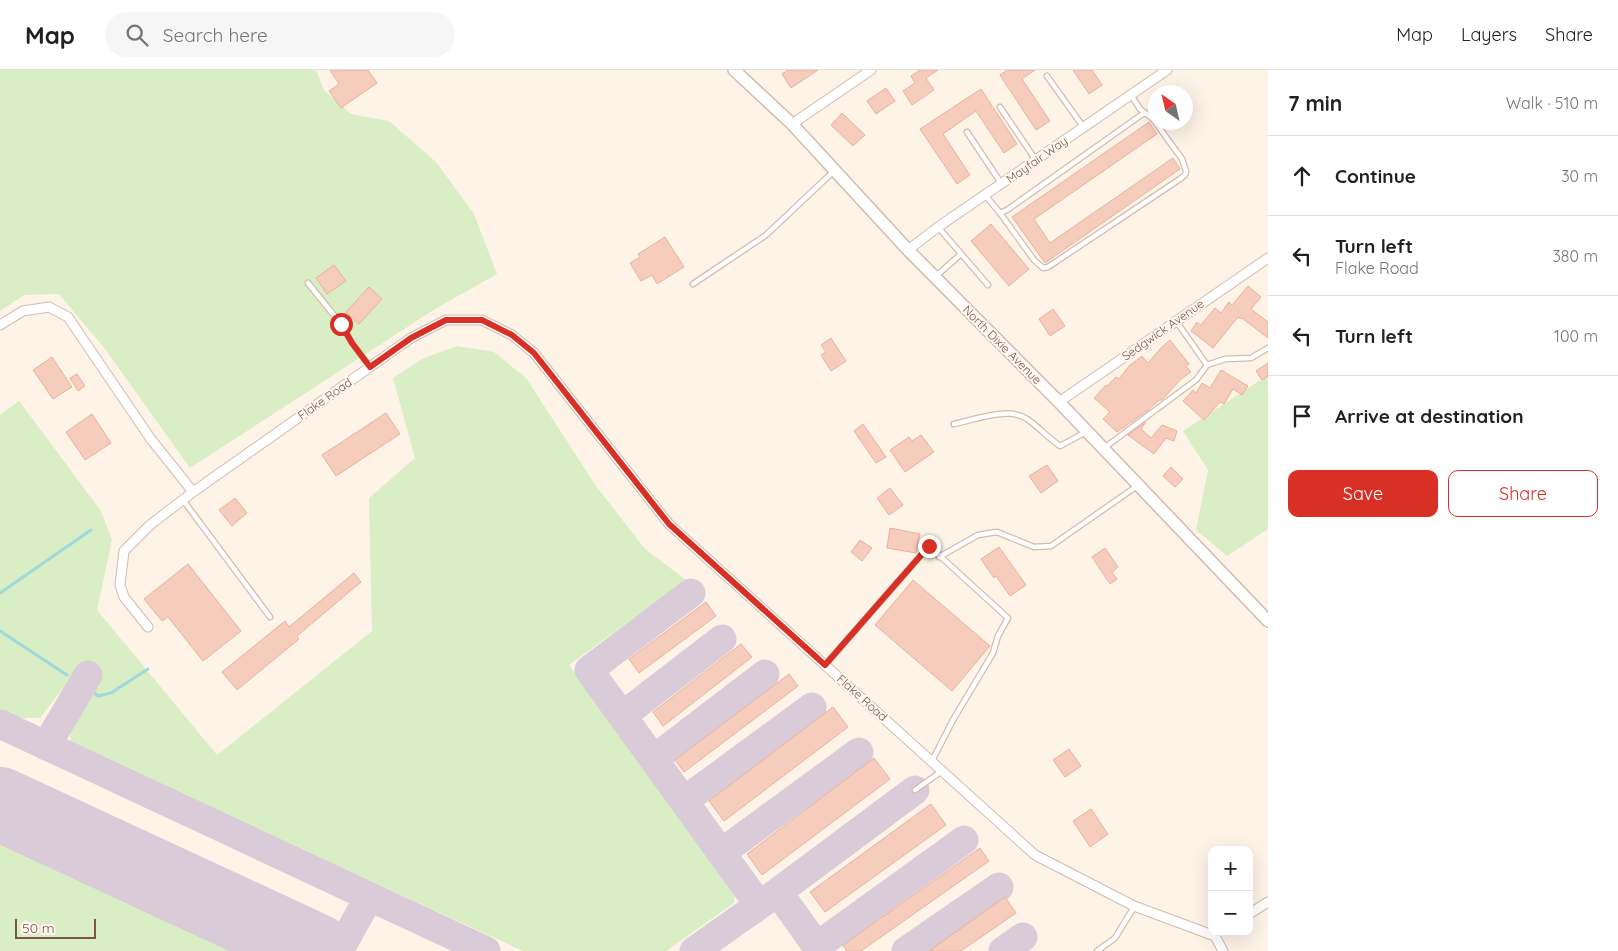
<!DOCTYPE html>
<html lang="en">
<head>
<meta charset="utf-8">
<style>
  body { margin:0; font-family:Quicksand,sans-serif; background:#f6f6f6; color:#202124 }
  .controls { position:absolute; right:15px; bottom:15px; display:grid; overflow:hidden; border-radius:10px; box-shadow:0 5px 20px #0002 }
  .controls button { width:45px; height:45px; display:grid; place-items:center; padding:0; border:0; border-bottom:1px solid #e0e0e0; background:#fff; color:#202124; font:25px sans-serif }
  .compass { position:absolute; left:1148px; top:15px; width:45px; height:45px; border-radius:50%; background:#fff; box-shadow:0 5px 20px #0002; rotate:326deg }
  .scale { position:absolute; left:15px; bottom:12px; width:81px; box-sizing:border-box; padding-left:5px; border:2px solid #7b5548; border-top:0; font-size:14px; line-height:18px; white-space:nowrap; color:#7b5548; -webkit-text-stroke:4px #fff7ef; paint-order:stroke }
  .stop { position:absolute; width:15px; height:15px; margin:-11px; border:4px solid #d93025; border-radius:50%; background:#fff }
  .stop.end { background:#d93025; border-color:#fff; box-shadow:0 1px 5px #0008 }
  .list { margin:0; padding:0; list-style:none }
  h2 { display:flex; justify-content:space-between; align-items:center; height:65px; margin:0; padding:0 20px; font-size:21px }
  h2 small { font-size:16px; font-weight:400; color:#757577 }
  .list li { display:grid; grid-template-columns:32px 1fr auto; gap:15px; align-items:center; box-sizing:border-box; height:80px; padding:0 20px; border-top:1px solid #e0e0e0 }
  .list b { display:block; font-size:19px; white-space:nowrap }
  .list p { margin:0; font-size:16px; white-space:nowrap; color:#757577 }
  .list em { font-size:16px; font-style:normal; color:#757577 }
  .actions { display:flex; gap:10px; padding:15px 20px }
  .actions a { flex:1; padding:11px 0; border:1px solid #d93025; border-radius:10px; text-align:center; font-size:18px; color:#d93025 }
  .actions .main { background:#d93025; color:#fff }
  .icon { flex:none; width:28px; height:28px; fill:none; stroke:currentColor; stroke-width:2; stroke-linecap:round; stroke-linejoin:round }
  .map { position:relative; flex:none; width:1268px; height:881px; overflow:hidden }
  header { display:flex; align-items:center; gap:30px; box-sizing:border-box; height:70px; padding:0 25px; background:#fff; border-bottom:1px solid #e0e0e0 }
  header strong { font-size:24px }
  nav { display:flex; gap:28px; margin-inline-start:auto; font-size:18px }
  .search { width:350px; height:45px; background:#f6f6f6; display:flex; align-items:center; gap:12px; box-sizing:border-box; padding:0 18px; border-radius:28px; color:#757577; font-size:19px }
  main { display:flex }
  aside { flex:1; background:#fff }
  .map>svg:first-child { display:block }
  .green { fill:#d9eec4 }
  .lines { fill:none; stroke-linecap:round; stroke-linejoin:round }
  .stream { stroke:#9edadd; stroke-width:3 }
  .taxiway { stroke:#d9cbd8; stroke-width:29 }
  .runway { stroke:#d9cbd8; stroke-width:74 }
  .building { fill:#f6cdbc; stroke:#eab19b }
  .service-casing { stroke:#d4bbae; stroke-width:7 }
  .minor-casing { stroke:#d4bbae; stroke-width:11 }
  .tertiary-casing { stroke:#d4bbae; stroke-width:14 }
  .service { stroke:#fff; stroke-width:4.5 }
  .minor { stroke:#fff; stroke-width:9 }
  .tertiary { stroke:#fff; stroke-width:11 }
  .route { stroke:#d93025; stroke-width:6 }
  .labels { text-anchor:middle; stroke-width:4; stroke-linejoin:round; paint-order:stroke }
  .street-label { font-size:12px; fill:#7b5548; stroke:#fff7ef }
</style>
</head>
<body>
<header>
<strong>Map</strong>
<div class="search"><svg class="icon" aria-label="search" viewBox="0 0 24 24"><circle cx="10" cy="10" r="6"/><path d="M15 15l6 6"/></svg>Search here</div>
<nav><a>Map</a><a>Layers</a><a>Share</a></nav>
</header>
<main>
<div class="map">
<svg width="1268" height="881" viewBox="0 0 1268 881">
  <rect width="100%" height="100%" fill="#fef3e7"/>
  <path class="green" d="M0,0H316L324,20L351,44L389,51L436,92L474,144L497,204L435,239L190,398L105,279L59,224L24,225L0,241Z
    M457,276L494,282L526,308L596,416L645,479L686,510L569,595L735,821L734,833L666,881H523L71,674L68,648L97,607L80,596L40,648H17L0,639V345L19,331L101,441L112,470L97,540L217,685L372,561L369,428L415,388L393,308L424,288Z
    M1268,305V459L1227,486L1196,460L1208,400L1183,361Z
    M0,768L246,881H0Z"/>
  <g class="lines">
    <path class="stream" d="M0,523L91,460
      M0,561L67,605
      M92,621L98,626L111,623L148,599"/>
    <path class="taxiway" d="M691,523L589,600L759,835
      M622,646L722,569
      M0,654L486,881
      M46,676L88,605
      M654,689L765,604
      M684,731L812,637
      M721,783L859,682
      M778,822L820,881
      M817,876L964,770
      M339,881L369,827
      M694,881L778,822L915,720
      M906,881L999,817
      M1003,881L1023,867"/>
    <path class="runway" d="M0,734L317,881"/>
  </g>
  <path class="building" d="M330,0H368L377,13L341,38L329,21L339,14Z
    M788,0H818L791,18L782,4Z
    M920,0H938L926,8L934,20L912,35L903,21L915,13L911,6Z
    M1007,0H1035L1022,9L1050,51L1036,60L1000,5Z
    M1073,0H1092L1102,15L1089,24Z
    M886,18L895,31L876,44L867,31Z
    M981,19L1017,74L1004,83L976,41L943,64L970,105L957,114L920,59Z
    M842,43L865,65L853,76L831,55Z
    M1149,52L1157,64L1034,149L1050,173L1173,88L1180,99L1045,193L1012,147Z
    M991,154L1029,199L1009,216L971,171Z
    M665,167L684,197L657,214L652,205L641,211L630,193L640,187L638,184Z
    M334,195L346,211L327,224L316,208Z
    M1248,216L1261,227L1251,239L1268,252V268L1242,248L1241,249L1238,247L1213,278L1191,261L1197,252L1201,255L1215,238L1221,243L1229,232L1232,235Z
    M369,217L382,229L359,254L346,242Z
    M1053,239L1065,256L1050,266L1039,249Z
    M831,268L846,291L831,301L821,285L826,282L821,275Z
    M1170,270L1189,294L1186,296L1191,302L1181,309L1162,330H1159L1147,341L1117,362L1103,349L1110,342L1094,328L1106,315L1107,316L1116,307L1119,309L1129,296L1142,286L1148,293L1160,279Z
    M52,287L72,317L53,329L33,300Z
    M1268,293V306L1262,310L1256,301Z
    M1221,300L1248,316L1242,325L1233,319L1224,334L1220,332L1204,350L1183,331L1193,320L1196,323L1202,313L1210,318Z
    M77,304L85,316L78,321L70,308Z
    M386,343L400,364L336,406L322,385Z
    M92,344L111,373L85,390L66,362Z
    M1146,352L1141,359L1151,368L1162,355L1177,361L1174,371L1166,368L1154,384L1128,365Z
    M863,354L886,387L876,393L854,361Z
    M921,365L934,382L905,402L890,380L909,367L912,371Z
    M1047,395L1058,411L1041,423L1029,406Z
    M1171,397L1183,409L1175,417L1163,406Z
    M890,418L903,435L889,445L877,428Z
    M235,428L247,443L232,456L219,440Z
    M890,458L920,464L916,483L887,478Z
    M860,470L872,478L862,491L851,482Z
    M999,477L1026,515L1010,526L996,506L994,508L981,489Z
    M1105,478L1118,497L1112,502L1117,509L1110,514L1092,487Z
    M188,494L241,561L203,591L168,547L162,551L144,529Z
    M354,503L361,512L297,566L299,569L237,620L222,602L285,551L289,557Z
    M913,510L990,576L952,621L875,555Z
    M706,532L716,546L639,603L629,589Z
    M741,574L752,587L663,656L653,642Z
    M789,604L798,616L684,702L675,690Z
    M833,637L848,657L724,751L709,731Z
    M1069,679L1081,696L1065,707L1053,690Z
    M874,688L890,709L762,805L747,784Z
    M931,734L946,755L825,842L810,822Z
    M1091,739L1108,764L1090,777L1073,751Z
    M980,778L989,791L861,881H847L843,875Z
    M1005,827L1016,843L961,881H929Z"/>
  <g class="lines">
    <g class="service-casing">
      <path id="service" d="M1047,6L1084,58
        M1000,37L1035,89
        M967,62L1001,113
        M985,125L1000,143L1034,190L1043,198L1048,197L1180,109L1185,105L1186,101L1182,89L1153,49L1140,39L1131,25
        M1000,143L1007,140L1144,43
        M938,157L988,215
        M936,206L961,184
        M308,213L341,254L352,273L370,297
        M693,214L766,165L834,101
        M1207,295L1225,289L1251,288L1268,278
        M954,354C974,350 1009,336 1027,349C1039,357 1048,368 1060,376L1086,362
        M1104,378L1196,310L1207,295L1176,251
        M183,430L270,547
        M939,487L978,465L997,462L1034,477L1051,476L1137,416
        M825,595L929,476L1008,548L998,566L993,583L953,650L932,691
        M915,720L942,701
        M1097,881L1115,868L1134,837"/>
    </g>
    <g class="minor-casing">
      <path id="minor" d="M792,54L871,0
        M908,180L938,157L1167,0
        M0,255L23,241L49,237L68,247L150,368L193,422
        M1059,332L1268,188
        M148,557L124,527L120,515L124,481L150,455L193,422L411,268L446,250H482L512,265L534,283L669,454L1035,785L1134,836L1215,866
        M1249,844L1268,832
        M1215,866L1223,881"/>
    </g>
    <g class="tertiary-casing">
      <path id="tertiary" d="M734,0L792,54L908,180L1059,332L1268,551"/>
    </g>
    <use href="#service" class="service"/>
    <use href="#minor" class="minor"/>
    <use href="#tertiary" class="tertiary"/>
  </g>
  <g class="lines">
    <path class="route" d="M341,254L352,273L370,297L411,268L446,250H482L512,265L534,283L669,454L825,595L929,476"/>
  </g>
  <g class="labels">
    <g class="street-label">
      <text transform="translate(1037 90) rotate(-35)" y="4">Mayfair Way</text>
      <text transform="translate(1163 260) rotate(-35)" y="4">Sedgwick Avenue</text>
      <text transform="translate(1002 275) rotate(45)" y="4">North Dixie Avenue</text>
      <text transform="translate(325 329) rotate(-35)" y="4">Flake Road</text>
      <text transform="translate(862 628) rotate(42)" y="4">Flake Road</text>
    </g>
  </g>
</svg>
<div class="controls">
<button>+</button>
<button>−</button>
</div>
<svg class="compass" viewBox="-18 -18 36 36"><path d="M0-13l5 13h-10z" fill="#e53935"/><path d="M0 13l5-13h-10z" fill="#757577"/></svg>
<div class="scale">50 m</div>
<div class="stop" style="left:341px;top:254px"></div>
<div class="stop end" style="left:929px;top:476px"></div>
</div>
<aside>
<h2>7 min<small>Walk · 510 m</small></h2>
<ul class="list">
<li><svg class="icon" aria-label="ahead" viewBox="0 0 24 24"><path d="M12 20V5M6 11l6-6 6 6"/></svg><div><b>Continue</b></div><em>30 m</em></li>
<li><svg class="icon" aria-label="left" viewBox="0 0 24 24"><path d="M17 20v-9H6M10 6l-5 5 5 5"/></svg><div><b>Turn left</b><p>Flake Road</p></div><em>380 m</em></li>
<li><svg class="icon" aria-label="left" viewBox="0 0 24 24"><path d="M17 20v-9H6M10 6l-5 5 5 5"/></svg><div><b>Turn left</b></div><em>100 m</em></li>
<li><svg class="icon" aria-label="arrive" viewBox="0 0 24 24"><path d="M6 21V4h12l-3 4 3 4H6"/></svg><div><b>Arrive at destination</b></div></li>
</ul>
<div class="actions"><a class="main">Save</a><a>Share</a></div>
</aside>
</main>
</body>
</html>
